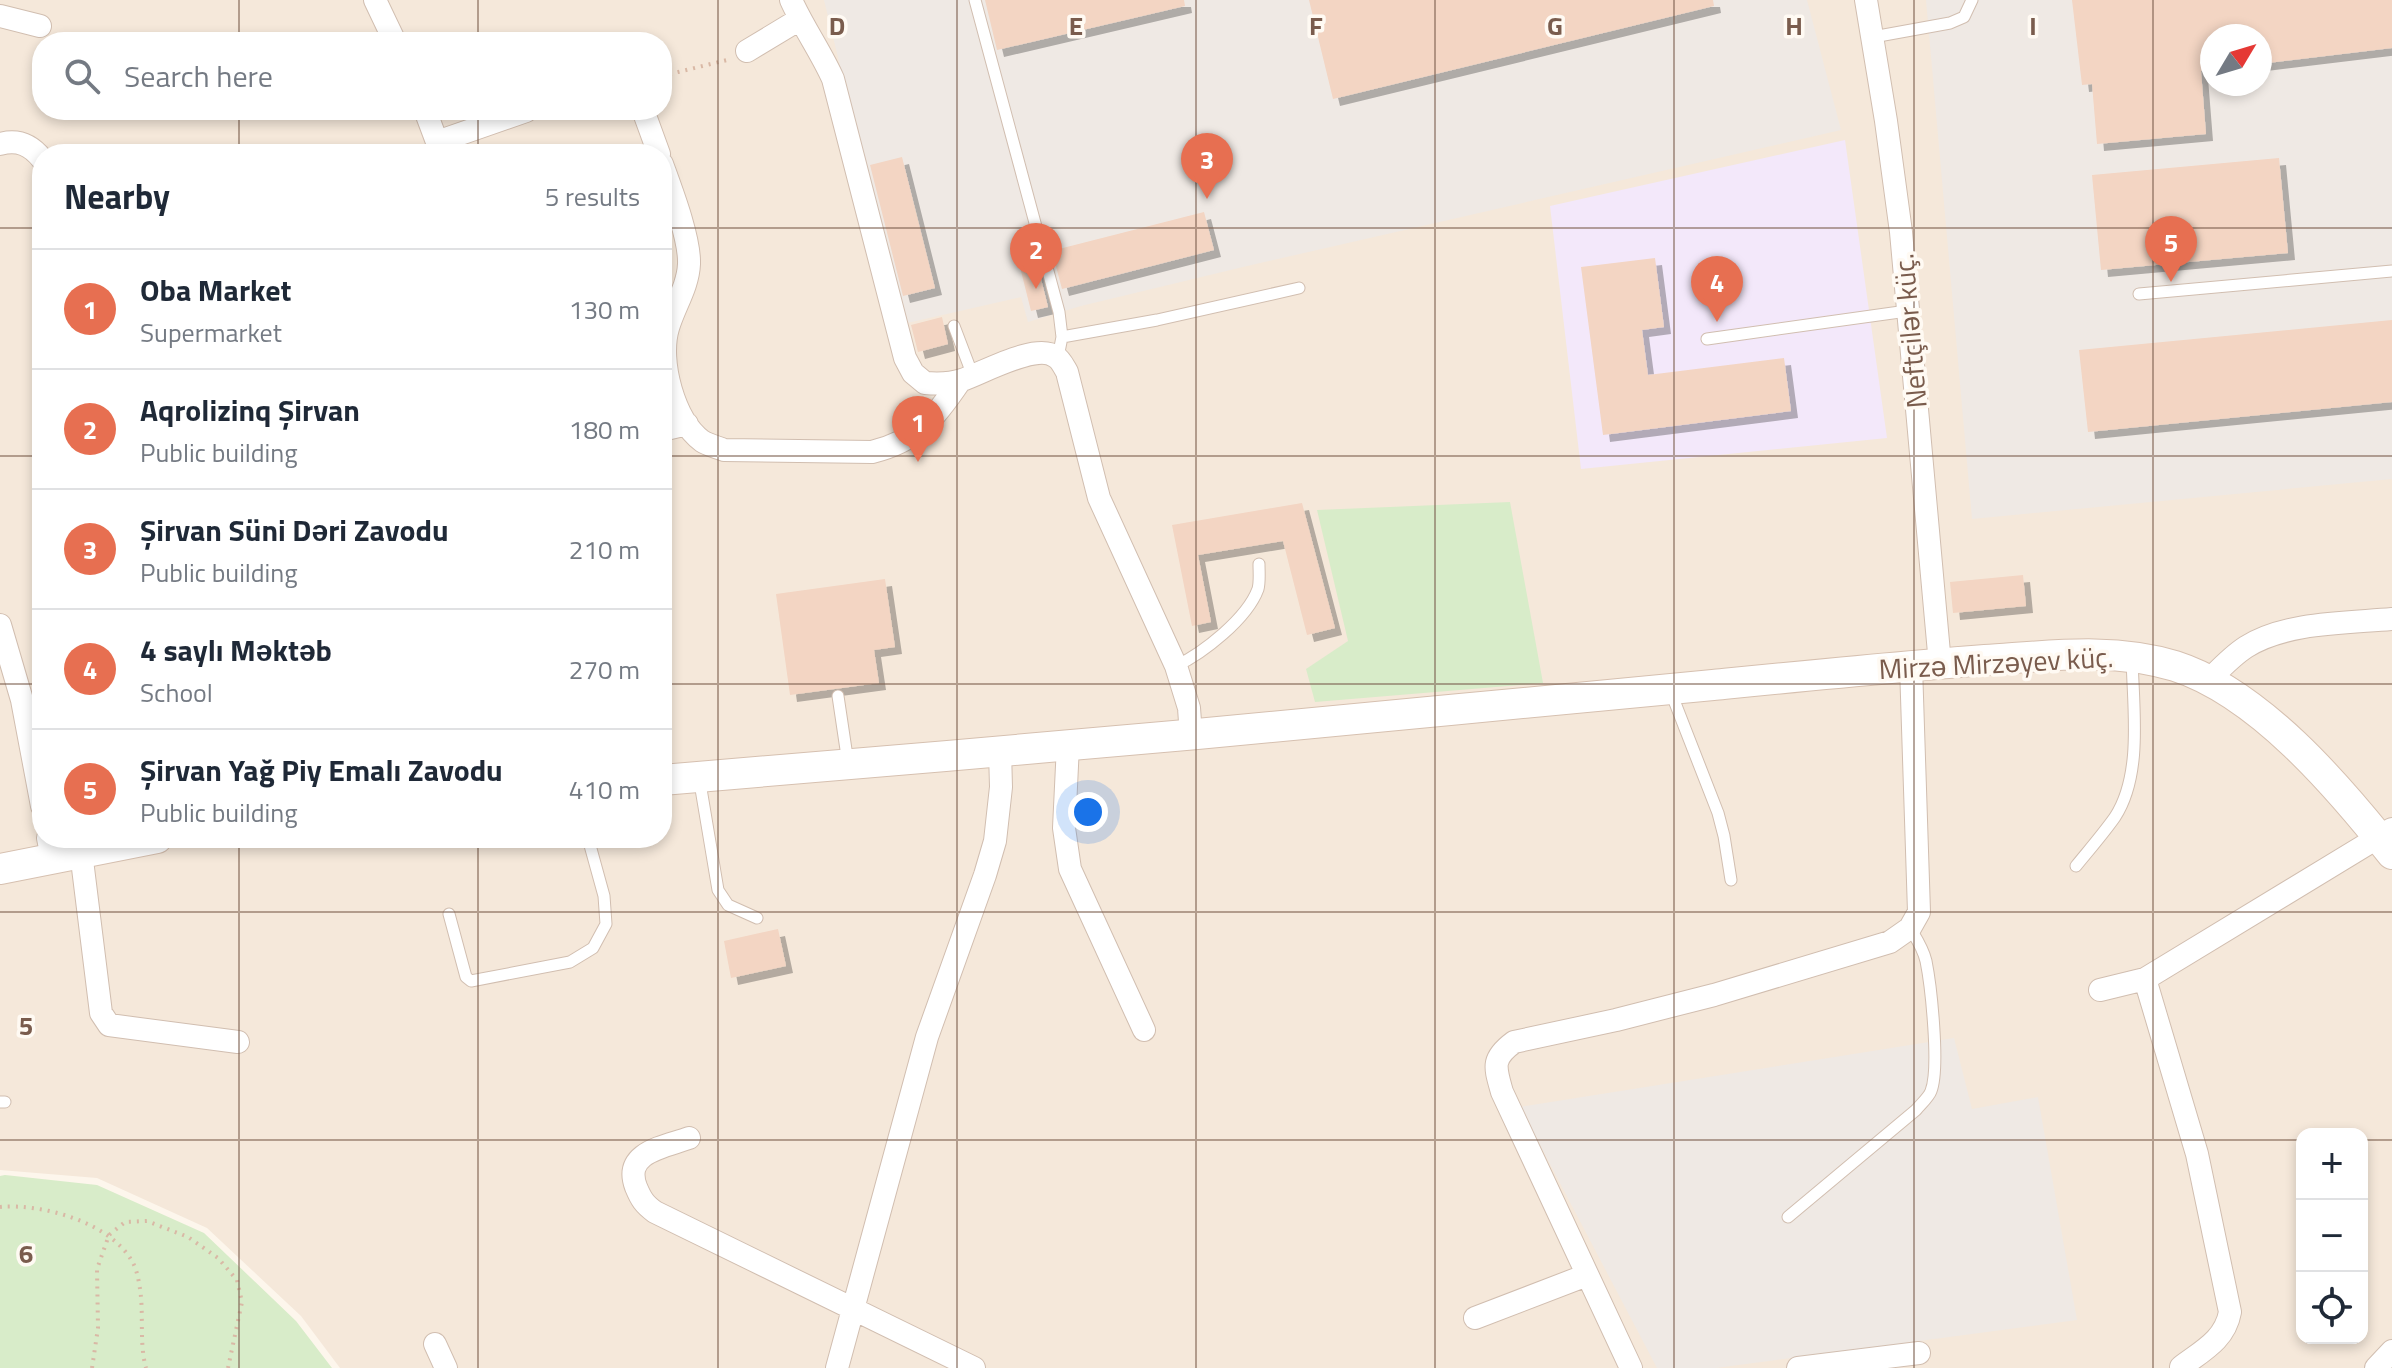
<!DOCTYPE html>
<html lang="en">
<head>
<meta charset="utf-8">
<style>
  body { margin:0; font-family:"Titillium Web",sans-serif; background:#f6f6f7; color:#1f2937 }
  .controls { position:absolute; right:24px; bottom:24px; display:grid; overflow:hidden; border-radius:16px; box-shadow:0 4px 12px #0003 }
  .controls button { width:72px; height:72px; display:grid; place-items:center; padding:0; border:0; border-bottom:2px solid #e0e1e3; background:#fff; color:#1f2937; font:40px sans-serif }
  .compass { position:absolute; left:2200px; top:24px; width:72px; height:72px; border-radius:50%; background:#fff; box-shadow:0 4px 12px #0003; rotate:52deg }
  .you { position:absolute; left:1088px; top:812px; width:28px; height:28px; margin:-20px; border:6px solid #fff; border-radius:50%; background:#1a73e8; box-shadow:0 0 0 12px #1a73e833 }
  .badge { display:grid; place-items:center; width:52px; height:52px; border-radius:50%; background:#e76f51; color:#fff; font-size:26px; font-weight:700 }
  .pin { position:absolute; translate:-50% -66px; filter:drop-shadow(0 2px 4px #0008) }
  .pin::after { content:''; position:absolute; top:42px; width:28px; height:24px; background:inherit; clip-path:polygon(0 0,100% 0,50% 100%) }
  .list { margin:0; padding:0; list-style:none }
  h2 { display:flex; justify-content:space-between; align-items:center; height:104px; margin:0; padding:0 32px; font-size:34px }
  h2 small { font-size:26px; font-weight:400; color:#747a83 }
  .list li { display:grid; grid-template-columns:52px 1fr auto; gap:24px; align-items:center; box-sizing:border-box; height:120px; padding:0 32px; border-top:2px solid #e0e1e3 }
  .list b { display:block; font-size:30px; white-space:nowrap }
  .list p { margin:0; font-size:26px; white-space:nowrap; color:#747a83 }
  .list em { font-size:26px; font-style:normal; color:#747a83 }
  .icon { flex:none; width:44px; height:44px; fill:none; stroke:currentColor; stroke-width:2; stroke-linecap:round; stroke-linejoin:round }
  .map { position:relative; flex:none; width:2392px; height:1368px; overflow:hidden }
  .search { position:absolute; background:#fff; box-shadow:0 4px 12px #0003; left:32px; top:32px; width:640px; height:88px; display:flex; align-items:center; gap:20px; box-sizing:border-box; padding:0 28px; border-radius:32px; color:#747a83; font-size:30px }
  .panel { position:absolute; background:#fff; box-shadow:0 4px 12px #0003; left:32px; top:144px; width:640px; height:704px; border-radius:32px }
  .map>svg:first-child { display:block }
  .residential { fill:#f5e8da; fill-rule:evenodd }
  .industrial { fill:#efe9e4; fill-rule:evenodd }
  .education { fill:#f3e8fa }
  .green { fill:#d8ecc9 }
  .building { fill:#f3d5c3; filter:url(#shadow) }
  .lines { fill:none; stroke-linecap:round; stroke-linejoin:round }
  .service-casing { stroke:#d1beb0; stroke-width:13 }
  .minor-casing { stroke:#d1beb0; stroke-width:24 }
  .secondary-casing { stroke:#d6c0b0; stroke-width:32 }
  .path { stroke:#d9b8a5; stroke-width:4; stroke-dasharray:2 6; stroke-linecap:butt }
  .service { stroke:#fff; stroke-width:11 }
  .minor { stroke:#fff; stroke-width:22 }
  .secondary { stroke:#fff; stroke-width:30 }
  .grid { fill:none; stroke:#7a5c4d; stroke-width:2; stroke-opacity:0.55 }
  .labels { text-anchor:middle; stroke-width:7; stroke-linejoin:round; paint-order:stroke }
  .street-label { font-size:28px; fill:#7a5c4d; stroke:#fffaf3 }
  .grid-label { font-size:26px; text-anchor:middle; font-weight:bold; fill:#7a5c4d; stroke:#fffaf3; stroke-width:7; stroke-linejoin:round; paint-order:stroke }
</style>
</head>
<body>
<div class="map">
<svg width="2392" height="1368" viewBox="0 0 2392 1368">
  <defs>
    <filter id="shadow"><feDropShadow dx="7" dy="7" stdDeviation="0" flood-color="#0004"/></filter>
  </defs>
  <rect width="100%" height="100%" fill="#fdf6ec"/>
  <path class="residential" d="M0,0H2392V1368H340L301,1316L207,1228L97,1178L0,1170ZM2212,36H2260V84H2212ZM42,42H662V110H42ZM42,154H662V838H42ZM2302,1134H2362V1338H2302Z"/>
  <path class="industrial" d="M824,0H1807L1841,130L1243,267L1081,306L1028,322L1021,297L903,324Z
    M1926,0H2392V479L1972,519ZM2212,36H2260V84H2212Z
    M1954,1038L1972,1109L2038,1097L2077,1320L1716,1368H1657L1520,1107Z"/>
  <path class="education" d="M1845,140L1887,438L1581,469L1550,206Z"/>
  <path class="green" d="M1510,502L1543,683L1315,702L1306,669L1348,641L1317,510Z
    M5,1175L97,1185L204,1233L296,1321L332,1368H0V1176Z"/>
  <path class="building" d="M985,0H1184L1185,6L997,50Z
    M1309,0H1713L1714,6L1333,99Z
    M2072,0H2392V48L2260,64V36H2212V70L2201,71L2206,134L2097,144L2092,84L2082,85Z
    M902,157L935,288L903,296L870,165Z
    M2279,158L2288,253L2101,270L2092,175Z
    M1204,212L1214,250L1062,289L1054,259L1057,258L1055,250Z
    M1655,258L1664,327L1642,330L1648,375L1784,358L1791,411L1603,435L1581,267Z
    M1037,263L1048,307L1031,311L1020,267Z
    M942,317L948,344L918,352L911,325Z
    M2392,320V402L2088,432L2079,350Z
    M1302,503L1335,628L1307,635L1283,541L1198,555L1211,622L1192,626L1172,525Z
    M2023,575L2026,606L1953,613L1950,582Z
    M885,579L895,647L874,650L879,683L790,695L776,594Z
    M778,929L786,966L731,978L724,941Z"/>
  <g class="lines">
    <g class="service-casing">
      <path id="service" d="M975,0L1059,312L1062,337L1058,357
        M1873,37L1950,23L1964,17L1972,0
        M2139,294L2392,271
        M954,326L973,376
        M1062,337L1157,320L1299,288
        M1707,339L1907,311
        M1176,666C1203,653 1247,619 1258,589C1260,582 1259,572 1259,564
        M1670,690L1718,813L1724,836L1731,880
        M838,696L848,763
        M699,777L718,890L728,905L757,918
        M2076,866C2089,850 2103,834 2115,817C2143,774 2133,707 2132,657
        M449,914L466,977L471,981L570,962L593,948L606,924L604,896L588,838
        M0,1102H5
        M1788,1217L1916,1110C1921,1104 1929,1097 1931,1091C1940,1068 1931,986 1926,961C1923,948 1916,938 1910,928"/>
    </g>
    <g class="minor-casing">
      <path id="minor" d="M375,0L395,42
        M791,0C803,27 821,52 833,79L905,358L913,373L925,383C937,384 950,384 962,380C983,373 1037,342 1056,357C1061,360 1064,367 1067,372L1099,498L1176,666L1189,708L1191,735
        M1866,0L1886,121L1901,232L1940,664
        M0,16L40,26
        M747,51L800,19
        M425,110L437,142L439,154
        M643,110L659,154
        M437,142L526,111
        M0,144C18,139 31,145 42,159
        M662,164C671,189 690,238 689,264C688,287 674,307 668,328C658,361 674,420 702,441C708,445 717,447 724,450L872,452C917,441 935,418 960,381
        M662,430L687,424
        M0,625L22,700L42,806
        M2209,680C2220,669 2232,656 2246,647C2285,622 2347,623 2392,619
        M1068,745L1064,828L1070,869L1144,1030
        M48,838L52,858
        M81,852L101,1013L109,1025L238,1042
        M2100,990L2145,979
        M689,1138C664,1147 623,1152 636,1187C641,1199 644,1204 655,1212L974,1368
        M1475,1318L1587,1275
        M435,1344L446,1368
        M2181,1367C2202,1351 2225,1340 2230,1312L2197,1154L2145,979L2392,829
        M837,1368L927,1037L985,875L995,841L1001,787L1000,751
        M1631,1368L1502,1092C1495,1067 1491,1059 1514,1042L1616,1020L1714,995L1890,942L1910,928L1919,912L1911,666
        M1798,1368L1919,1353
        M2376,1368L2392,1351"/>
    </g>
    <g class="secondary-casing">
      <path id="secondary" d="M662,780C840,764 1019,751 1197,734C1369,718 1541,701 1713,685C1804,676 1894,667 1985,660C2048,656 2113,647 2175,666C2259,693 2338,786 2392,854
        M0,869L157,838"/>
    </g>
    <path class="path" d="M662,76L731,59
      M0,1207C42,1203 114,1223 134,1265C137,1271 139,1282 140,1289C144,1314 139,1343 146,1368
      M92,1368L98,1328L97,1269L109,1235L125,1222L147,1221L188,1237L218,1258L237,1280L242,1302L228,1368"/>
    <use href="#service" class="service"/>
    <use href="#minor" class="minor"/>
    <use href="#secondary" class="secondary"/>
  </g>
  <path class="grid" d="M239,0V42M478,0V42M718,0V1368M957,0V1368M1196,0V1368M1435,0V1368M1674,0V1368M1914,0V1368M2153,0V1368M239,110V154M478,110V154M0,228H42M662,228H2392M0,456H42M662,456H2392M0,684H42M662,684H2392M239,838V1368M478,838V1368M0,912H2392M0,1140H2302M2362,1140H2392"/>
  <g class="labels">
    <g class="street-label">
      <text transform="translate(1910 331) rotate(-95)" y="10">Neftçilər küç.</text>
      <text transform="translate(1996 663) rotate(-3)" y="10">Mirzə Mirzəyev küç.</text>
    </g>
  </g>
  <g class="grid-label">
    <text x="837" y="35">D</text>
    <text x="1076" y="35">E</text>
    <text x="1316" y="35">F</text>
    <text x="1555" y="35">G</text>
    <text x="1794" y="35">H</text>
    <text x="2033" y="35">I</text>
    <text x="26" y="1035">5</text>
    <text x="26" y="1263">6</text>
  </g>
</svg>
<div class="controls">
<button>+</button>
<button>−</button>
<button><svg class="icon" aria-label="locate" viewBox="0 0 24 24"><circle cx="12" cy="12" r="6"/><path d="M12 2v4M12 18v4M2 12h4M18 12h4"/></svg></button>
</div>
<svg class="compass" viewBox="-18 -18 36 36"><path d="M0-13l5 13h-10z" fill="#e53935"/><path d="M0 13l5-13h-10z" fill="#747a83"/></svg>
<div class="you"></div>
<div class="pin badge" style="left:918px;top:462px">1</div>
<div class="pin badge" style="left:1036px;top:289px">2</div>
<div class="pin badge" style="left:1207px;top:199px">3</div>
<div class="pin badge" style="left:1717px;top:322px">4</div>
<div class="pin badge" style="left:2171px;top:282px">5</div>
<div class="search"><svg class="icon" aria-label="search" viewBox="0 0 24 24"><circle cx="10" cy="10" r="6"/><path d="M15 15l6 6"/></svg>Search here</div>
<section class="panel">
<h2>Nearby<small>5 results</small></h2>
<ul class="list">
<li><span class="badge">1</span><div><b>Oba Market</b><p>Supermarket</p></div><em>130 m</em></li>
<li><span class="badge">2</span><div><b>Aqrolizinq Şirvan</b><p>Public building</p></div><em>180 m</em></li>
<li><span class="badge">3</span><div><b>Şirvan Süni Dəri Zavodu</b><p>Public building</p></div><em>210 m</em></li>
<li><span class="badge">4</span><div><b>4 saylı Məktəb</b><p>School</p></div><em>270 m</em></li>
<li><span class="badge">5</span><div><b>Şirvan Yağ Piy Emalı Zavodu</b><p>Public building</p></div><em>410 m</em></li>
</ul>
</section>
</div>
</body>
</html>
